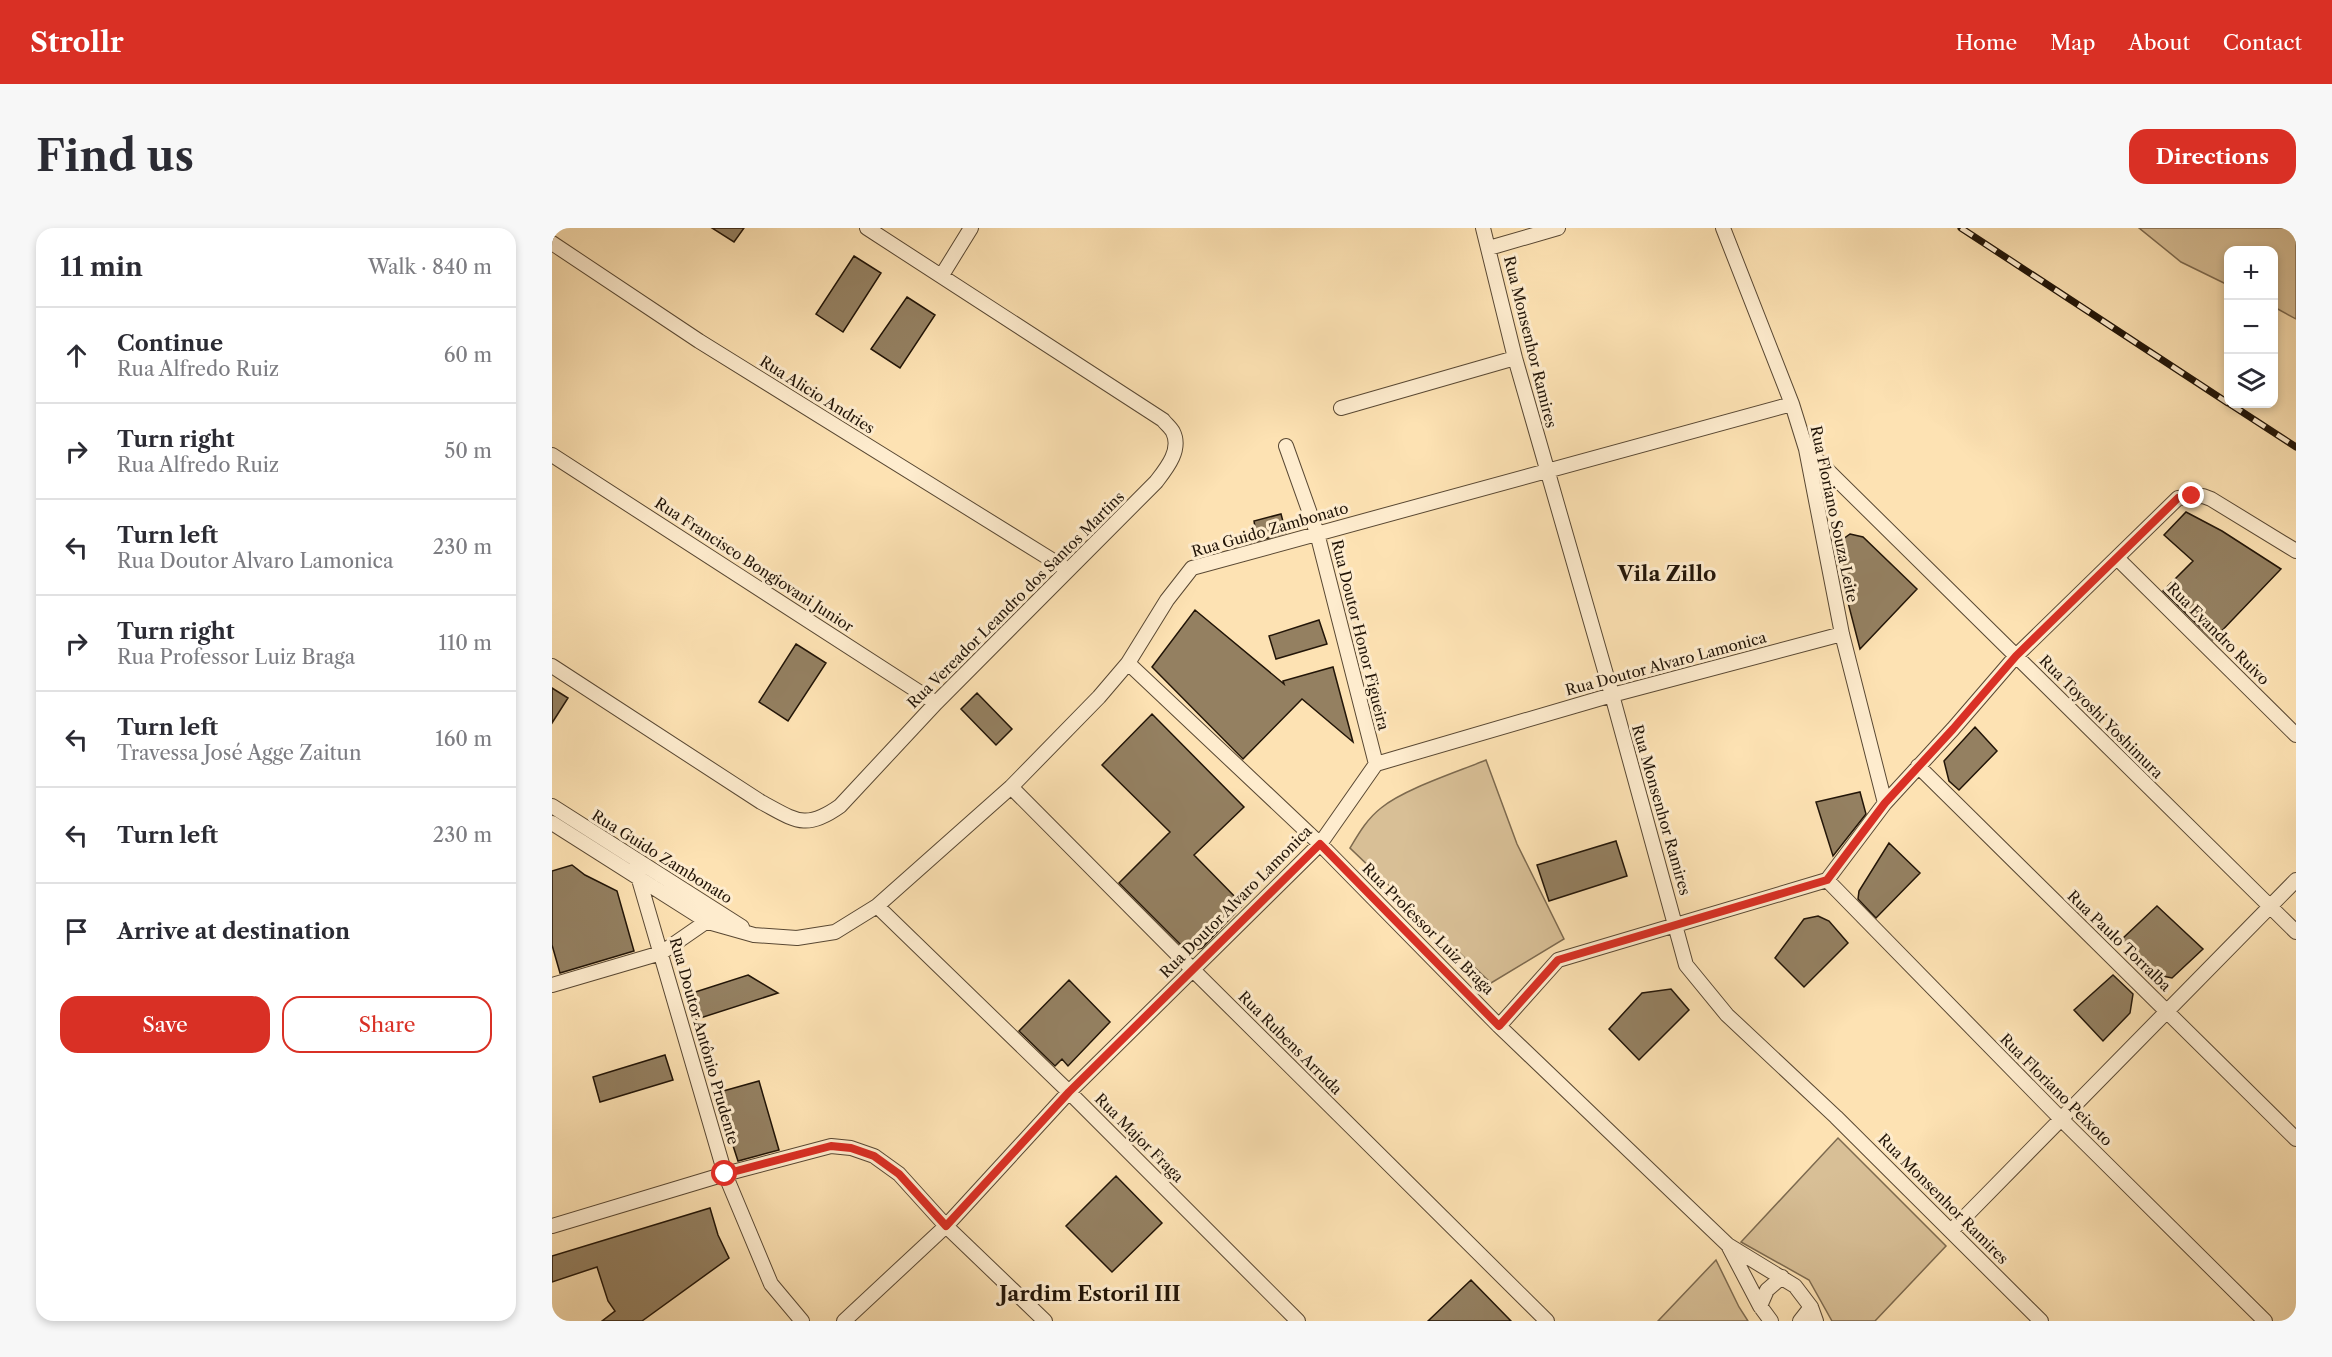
<!DOCTYPE html>
<html lang="en">
<head>
<meta charset="utf-8">
<style>
  body { margin:0; font-family:"Libre Caslon Text",serif; background:#f7f7f7; color:#2b2b33 }
  .controls { position:absolute; right:18px; top:18px; display:grid; overflow:hidden; border-radius:12px; box-shadow:0 3px 9px #0003 }
  .controls button { width:54px; height:54px; display:grid; place-items:center; padding:0; border:0; border-bottom:2px solid #e1e1e2; background:#fff; color:#2b2b33; font:30px sans-serif }
  .stop { position:absolute; width:18px; height:18px; margin:-14px; border:4px solid #d93025; border-radius:50%; background:#fff }
  .stop.end { background:#d93025; border-color:#fff; box-shadow:0 2px 6px #0008 }
  .list { margin:0; padding:0; list-style:none }
  h2 { display:flex; justify-content:space-between; align-items:center; height:78px; margin:0; padding:0 24px; font-size:26px }
  h2 small { font-size:20px; font-weight:400; color:#7c7c81 }
  .list li { display:grid; grid-template-columns:39px 1fr auto; gap:18px; align-items:center; box-sizing:border-box; height:96px; padding:0 24px; border-top:2px solid #e1e1e2 }
  .list b { display:block; font-size:22px; white-space:nowrap }
  .list p { margin:0; font-size:20px; white-space:nowrap; color:#7c7c81 }
  .list em { font-size:20px; font-style:normal; color:#7c7c81 }
  .actions { display:flex; gap:12px; padding:18px 24px }
  .actions a { flex:1; padding:14px 0; border:2px solid #d93025; border-radius:18px; text-align:center; font-size:21px; color:#d93025 }
  .actions .main { background:#d93025; color:#fff }
  .icon { flex:none; width:33px; height:33px; fill:none; stroke:currentColor; stroke-width:2; stroke-linecap:round; stroke-linejoin:round }
  .map { position:relative; flex:none; width:1744px; height:1093px; overflow:hidden; border-radius:18px }
  header { display:flex; align-items:center; gap:36px; box-sizing:border-box; height:84px; padding:0 30px; background:#d93025; color:#fff }
  header strong { font-size:28px }
  nav { display:flex; gap:33px; margin-inline-start:auto; font-size:21px }
  .intro { display:flex; align-items:center; justify-content:space-between; box-sizing:border-box; height:144px; padding:0 36px }
  h1 { margin:0; font-size:42px }
  .button { padding:15px 27px; border-radius:18px; background:#d93025; color:#fff; font-size:21px; font-weight:700 }
  main { display:flex; gap:36px; padding:0 36px }
  aside { flex:1; background:#fff; border-radius:18px; box-shadow:0 3px 9px #0003 }
  .map>svg:first-child { display:block }
  .green { fill:#d8bf96; stroke:#7d6a4f; stroke-width:1.5 }
  .building { fill:#948061; stroke:#221508; stroke-width:1.5 }
  .lines { fill:none; stroke-linecap:round; stroke-linejoin:round }
  .street-casing { stroke:#594833; stroke-width:16 }
  .street { stroke:#feecce; stroke-width:14 }
  .rail-casing { stroke:#221508; stroke-width:7 }
  .rail { stroke:#feecce; stroke-width:4.5; stroke-dasharray:14; stroke-linecap:butt }
  .route { stroke:#d93025; stroke-width:8 }
  .labels { text-anchor:middle; stroke-width:6; stroke-linejoin:round; paint-order:stroke }
  .street-label { font-size:15px; fill:#221508; stroke:#feecce }
  .district-label { font-size:21px; font-weight:bold; fill:#221508; stroke:#feecce }
</style>
</head>
<body>
<header>
<strong>Strollr</strong>
<nav><a>Home</a><a>Map</a><a>About</a><a>Contact</a></nav>
</header>
<div class="intro"><h1>Find us</h1><a class="button">Directions</a></div>
<main>
<aside>
<h2>11 min<small>Walk · 840 m</small></h2>
<ul class="list">
<li><svg class="icon" aria-label="ahead" viewBox="0 0 24 24"><path d="M12 20V5M6 11l6-6 6 6"/></svg><div><b>Continue</b><p>Rua Alfredo Ruiz</p></div><em>60 m</em></li>
<li><svg class="icon" aria-label="right" viewBox="0 0 24 24"><path d="M7 20v-9h11M14 6l5 5-5 5"/></svg><div><b>Turn right</b><p>Rua Alfredo Ruiz</p></div><em>50 m</em></li>
<li><svg class="icon" aria-label="left" viewBox="0 0 24 24"><path d="M17 20v-9H6M10 6l-5 5 5 5"/></svg><div><b>Turn left</b><p>Rua Doutor Alvaro Lamonica</p></div><em>230 m</em></li>
<li><svg class="icon" aria-label="right" viewBox="0 0 24 24"><path d="M7 20v-9h11M14 6l5 5-5 5"/></svg><div><b>Turn right</b><p>Rua Professor Luiz Braga</p></div><em>110 m</em></li>
<li><svg class="icon" aria-label="left" viewBox="0 0 24 24"><path d="M17 20v-9H6M10 6l-5 5 5 5"/></svg><div><b>Turn left</b><p>Travessa José Agge Zaitun</p></div><em>160 m</em></li>
<li><svg class="icon" aria-label="left" viewBox="0 0 24 24"><path d="M17 20v-9H6M10 6l-5 5 5 5"/></svg><div><b>Turn left</b></div><em>230 m</em></li>
<li><svg class="icon" aria-label="arrive" viewBox="0 0 24 24"><path d="M6 21V4h12l-3 4 3 4H6"/></svg><div><b>Arrive at destination</b></div></li>
</ul>
<div class="actions"><a class="main">Save</a><a>Share</a></div>
</aside>
<div class="map">
<svg width="1744" height="1093" viewBox="0 0 1744 1093">
  <rect width="100%" height="100%" fill="#fde2b3"/>
  <filter id="stains"><feTurbulence type="fractalNoise" baseFrequency=".00333" numOctaves="4"/><feColorMatrix values="0 0 0 0 .2 0 0 0 0 .09 0 0 0 0 .02 0 0 0 .5 -.17"/></filter>
  <radialGradient id="worn" r=".72"><stop offset=".6" stop-color="#630" stop-opacity="0"/><stop offset="1" stop-color="#630" stop-opacity=".3"/></radialGradient>
  <path class="green" d="M1587,0H1744V91L1722,79V22H1676V57L1629,34Z
    M934,532L965,616L1012,711L939,755L798,620C807,605 815,591 829,580C852,561 905,544 934,532Z
    M1286,910L1394,1018L1323,1093H1280L1257,1052L1189,1014Z
    M1164,1032L1187,1079L1196,1093H1106Z"/>
  <path class="building" d="M160,0H192L182,14Z
    M302,28L329,45L291,104L264,86Z
    M355,69L383,87L348,140L319,121Z
    M1634,284L1670,303L1729,341L1661,412L1611,363L1641,333L1612,307Z
    M729,286L734,305L699,315L698,310L701,309L699,300L703,299L702,293Z
    M1298,306L1311,309L1365,361L1308,421L1284,328L1287,314Z
    M643,382L732,456L731,453L781,439L801,514L750,471L691,531L600,439Z
    M767,392L775,416L724,431L717,408Z
    M244,416L274,435L236,493L207,474Z
    M0,460L16,470L0,495Z
    M425,465L460,501L444,517L409,481Z
    M600,486L692,579L642,627L691,677L650,720L640,723L633,721L567,655L618,604L550,537Z
    M1423,499L1445,523L1407,562L1397,553L1392,533Z
    M1308,564L1314,586L1281,628L1264,574Z
    M1064,613L1075,648L997,673L985,637Z
    M1337,615L1368,645L1324,690L1306,671L1307,663Z
    M20,637L33,647L65,663L82,723L8,745L0,717V643Z
    M1605,678L1651,721L1620,750L1606,747L1570,711Z
    M1266,688L1277,693L1296,715L1252,759L1223,730L1252,691Z
    M196,747L226,765L142,792L134,767Z
    M1561,747L1581,766L1578,785L1551,813L1522,782Z
    M517,752L558,794L516,838L510,831L503,838L467,803Z
    M1119,761L1137,782L1087,832L1057,801L1090,765Z
    M113,827L121,852L48,874L41,849Z
    M207,853L227,922L186,933L164,865Z
    M564,948L610,995L560,1044L514,998Z
    M158,980L166,1007L177,1030L90,1093H50L63,1083L56,1073L45,1039L0,1054V1028Z
    M919,1052L959,1093H876Z"/>
  <g class="lines">
    <g class="street-casing">
      <path id="street" d="M931,0L963,130L1060,467L1134,737L1175,787L1284,889L1489,1093
        M1171,0L1240,176L1254,221L1290,406L1333,575
        M0,15L147,113L516,342
        M937,20L1006,0
        M390,47L419,0
        M789,180L963,130
        M734,218L765,305L824,536
        M1254,221L1744,704
        M0,227L384,475
        M1565,330L1744,507
        M576,435L768,616L947,798L1176,1017L1243,1058L1259,1079L1264,1093
        M0,438L209,574C243,592 253,603 288,578L384,475L604,254C614,241 630,222 621,204C619,200 614,196 611,192L315,0
        M1366,538L1744,911
        M459,559L640,741L995,1093
        M0,578L190,699
        M0,595L156,694L202,707L245,710L283,704L325,678L459,559L547,469L576,435L615,372L640,340L1240,176
        M84,632L86,648L173,946L219,1056L250,1093
        M1275,652L1333,575L1401,501L1464,428L1626,270L1651,268L1659,271L1744,323
        M1275,652L1509,891L1713,1093
        M325,678L517,864L746,1093
        M0,757L109,725L161,689
        M947,798L1006,732L1275,652
        M0,998L173,946L279,918L299,920L322,928L347,946L394,998L493,1093
        M1400,1002L1744,652
        M1177,1019L1208,1078L1219,1093
        M1208,1078L1215,1062L1230,1049
        M292,1093L394,998L517,864L768,616L824,536L1060,467L1290,406
        M1248,1093L1259,1079"/>
    </g>
    <use href="#street" class="street"/>
    <g class="rail-casing">
      <path id="rail" d="M1409,0L1676,175
        M1678,176L1744,219"/>
    </g>
    <use href="#rail" class="rail"/>
  </g>
  <g class="lines">
    <path class="route" d="M173,946L279,918L299,920L322,928L347,946L394,998L517,864L768,616L947,798L1006,732L1275,652L1333,575L1401,501L1464,428L1626,270L1640,268"/>
  </g>
  <g class="labels">
    <g class="street-label">
      <text transform="translate(978 114) rotate(76)" y="5">Rua Monsenhor Ramires</text>
      <text transform="translate(265 167) rotate(32)" y="5">Rua Alicio Andries</text>
      <text transform="translate(1282 286) rotate(78)" y="5">Rua Floriano Souza Leite</text>
      <text transform="translate(718 302) rotate(-16)" y="5">Rua Guido Zambonato</text>
      <text transform="translate(202 337) rotate(33)" y="5">Rua Francisco Bongiovani Junior</text>
      <text transform="translate(464 372) rotate(-45)" y="5">Rua Vereador Leandro dos Santos Martins</text>
      <text transform="translate(1666 406) rotate(45)" y="5">Rua Evandro Ruivo</text>
      <text transform="translate(808 407) rotate(76)" y="5">Rua Doutor Honor Figueira</text>
      <text transform="translate(1114 436) rotate(-15)" y="5">Rua Doutor Alvaro Lamonica</text>
      <text transform="translate(1549 489) rotate(45)" y="5">Rua Toyoshi Yoshimura</text>
      <text transform="translate(1109 582) rotate(74)" y="5">Rua Monsenhor Ramires</text>
      <text transform="translate(110 629) rotate(32)" y="5">Rua Guido Zambonato</text>
      <text transform="translate(684 674) rotate(-45)" y="5">Rua Doutor Alvaro Lamonica</text>
      <text transform="translate(876 701) rotate(45)" y="5">Rua Professor Luiz Braga</text>
      <text transform="translate(1567 713) rotate(44)" y="5">Rua Paulo Torralba</text>
      <text transform="translate(152 813) rotate(74)" y="5">Rua Doutor Antônio Prudente</text>
      <text transform="translate(738 815) rotate(45)" y="5">Rua Rubens Arruda</text>
      <text transform="translate(1504 862) rotate(45)" y="5">Rua Floriano Peixoto</text>
      <text transform="translate(587 910) rotate(45)" y="5">Rua Major Fraga</text>
      <text transform="translate(1391 971) rotate(45)" y="5">Rua Monsenhor Ramires</text>
    </g>
    <g class="district-label">
      <text x="1115" y="353">Vila Zillo</text>
      <text x="538" y="1073">Jardim Estoril III</text>
    </g>
  </g>
  <rect width="100%" height="100%" filter="url(#stains)"/>
  <rect width="100%" height="100%" fill="url(#worn)"/>
</svg>
<div class="controls">
<button>+</button>
<button>−</button>
<button><svg class="icon" aria-label="layers" viewBox="0 0 24 24"><path d="M12 4l9 5-9 5-9-5zM3 14l9 5 9-5"/></svg></button>
</div>
<div class="stop" style="left:173px;top:946px"></div>
<div class="stop end" style="left:1640px;top:268px"></div>
</div>
</main>
</body>
</html>
